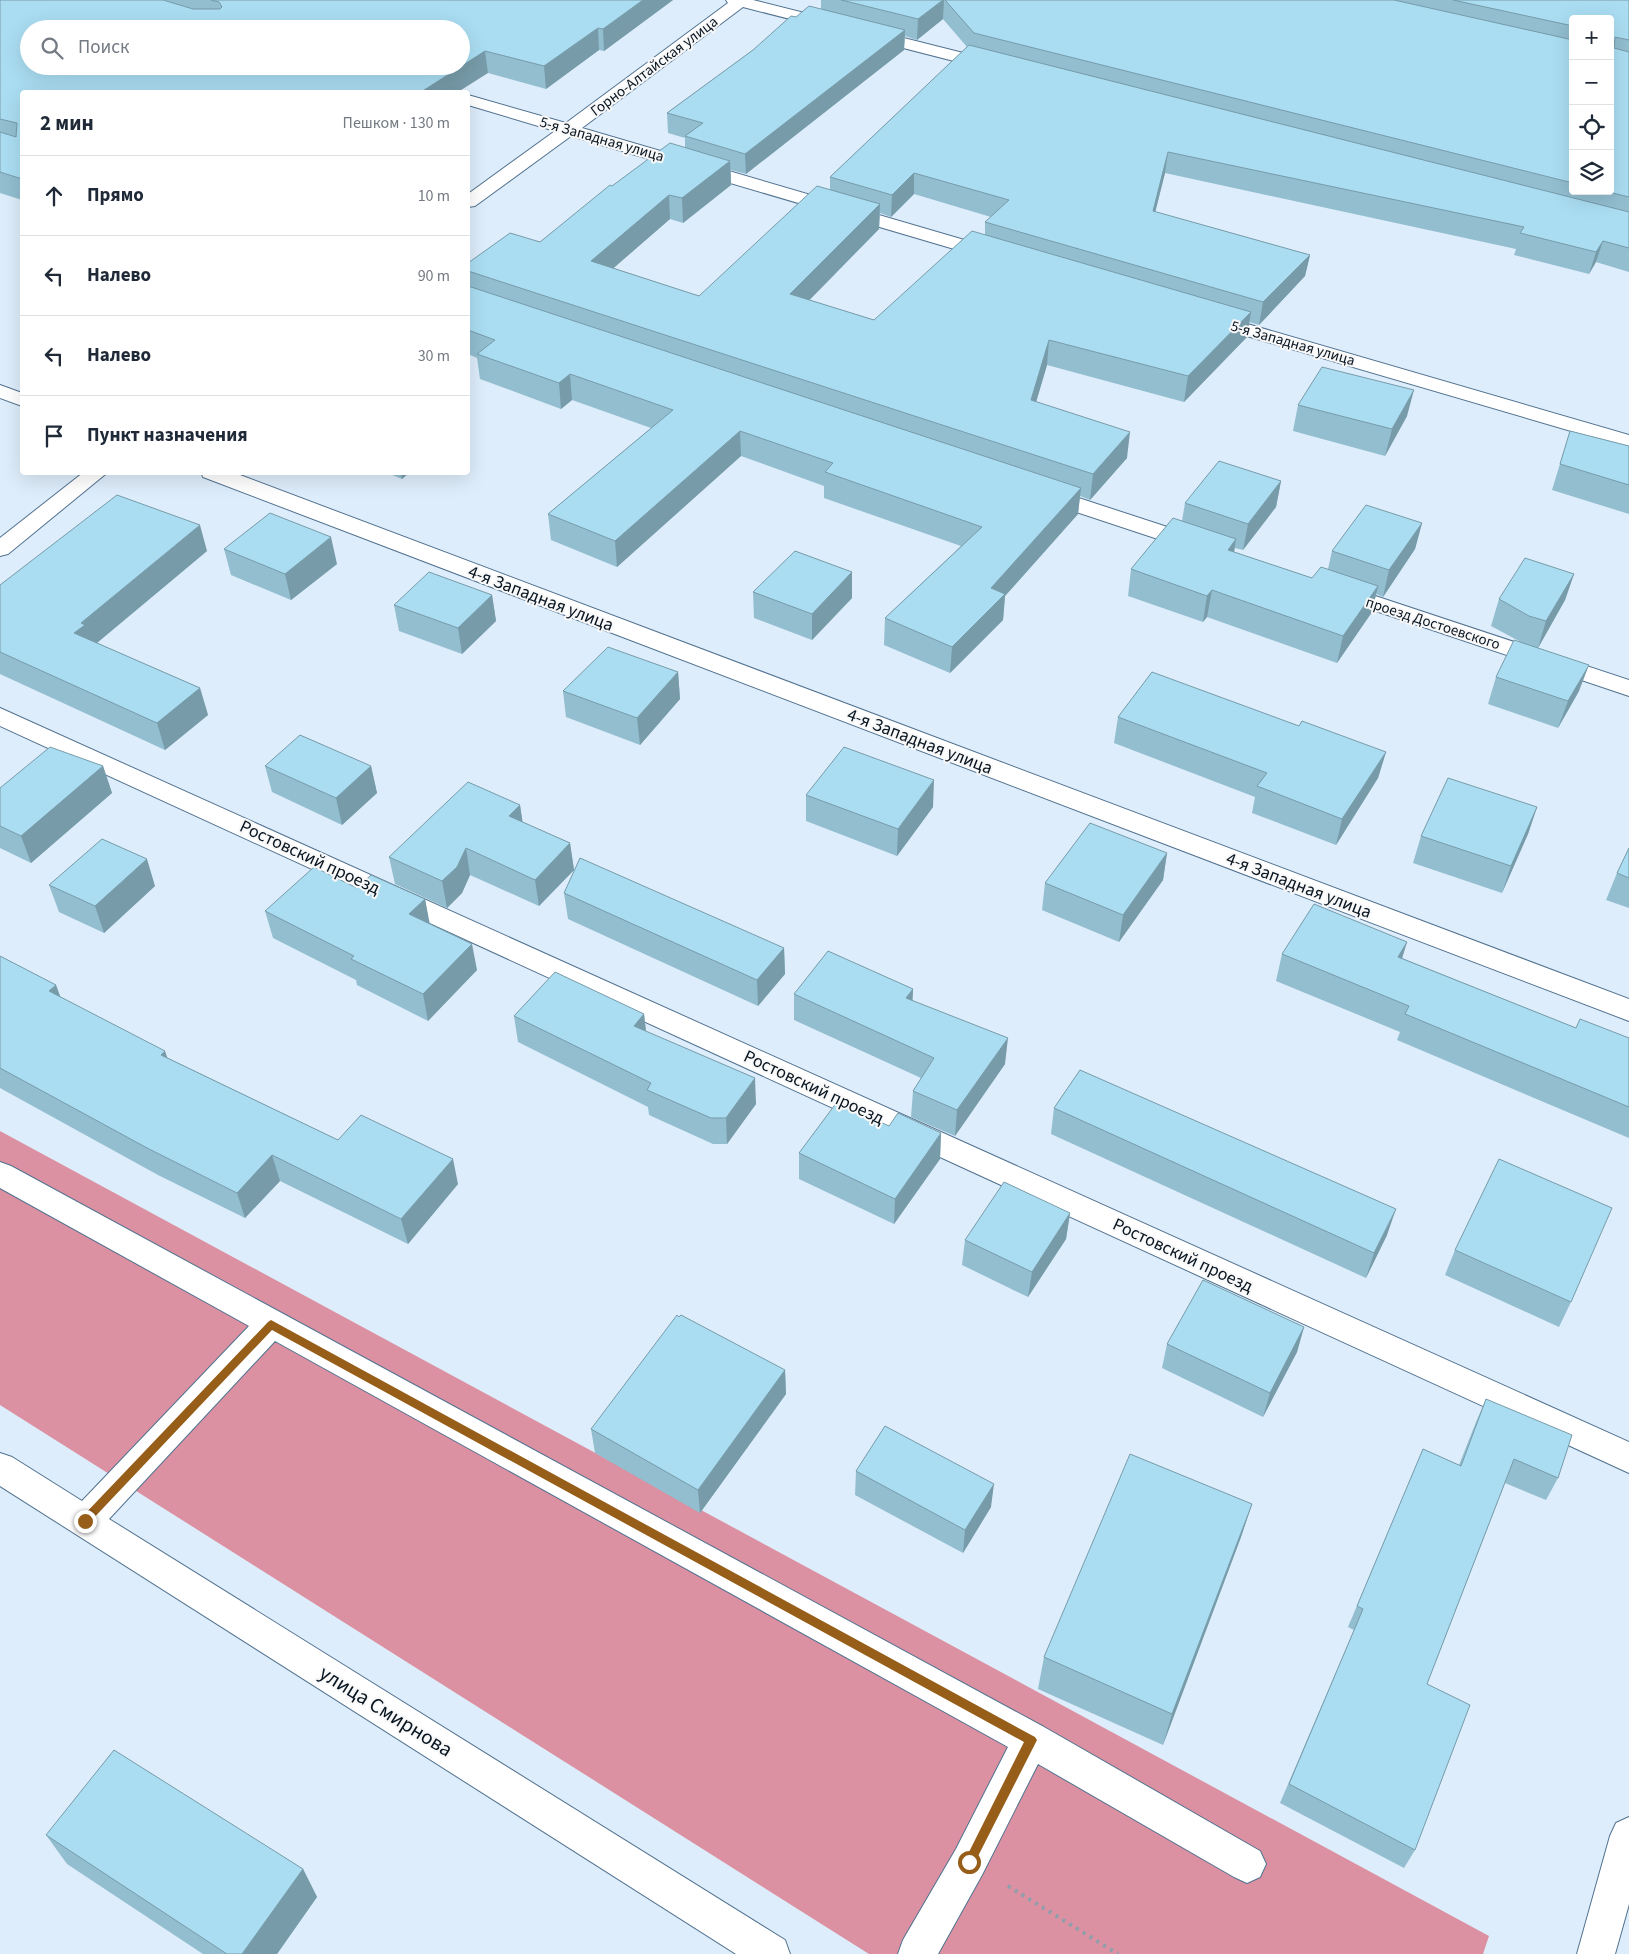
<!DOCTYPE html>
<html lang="ru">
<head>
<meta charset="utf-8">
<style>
  body { margin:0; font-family:"Source Sans 3",sans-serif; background:#f6f6f7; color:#1f2937 }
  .controls { position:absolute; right:15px; top:15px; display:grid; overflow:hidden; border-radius:5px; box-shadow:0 5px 20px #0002 }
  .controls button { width:45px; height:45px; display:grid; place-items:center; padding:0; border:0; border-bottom:1px solid #e0e1e3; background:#fff; color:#1f2937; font:25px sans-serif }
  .stop { position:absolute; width:15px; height:15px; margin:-11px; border:4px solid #965e19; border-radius:50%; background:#fff }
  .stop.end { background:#965e19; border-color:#fff; box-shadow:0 1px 5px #0008 }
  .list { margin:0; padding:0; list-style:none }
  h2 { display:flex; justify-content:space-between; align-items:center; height:65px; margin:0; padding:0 20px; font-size:21px }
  h2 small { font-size:16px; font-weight:400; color:#747a83 }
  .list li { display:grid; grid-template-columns:32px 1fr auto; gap:15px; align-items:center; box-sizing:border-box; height:80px; padding:0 20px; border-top:1px solid #e0e1e3 }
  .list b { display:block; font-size:19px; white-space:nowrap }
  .list em { font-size:16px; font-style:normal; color:#747a83 }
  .icon { flex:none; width:28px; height:28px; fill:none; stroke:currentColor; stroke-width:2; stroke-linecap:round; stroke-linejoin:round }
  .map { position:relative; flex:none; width:1629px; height:1954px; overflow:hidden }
  .search { position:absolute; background:#fff; box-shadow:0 5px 20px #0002; left:20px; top:20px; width:450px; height:55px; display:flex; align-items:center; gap:12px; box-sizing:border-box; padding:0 18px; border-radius:28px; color:#747a83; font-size:19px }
  .panel { position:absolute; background:#fff; box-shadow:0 5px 20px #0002; left:20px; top:90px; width:450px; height:385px; border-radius:5px }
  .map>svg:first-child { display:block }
  .forest { fill:#db91a1 }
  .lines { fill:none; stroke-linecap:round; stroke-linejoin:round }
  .minor-casing { stroke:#517290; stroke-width:2 }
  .path { stroke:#8f9eab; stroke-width:4; stroke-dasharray:3 5; stroke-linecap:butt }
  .minor { fill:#fff; fill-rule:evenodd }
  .wall { fill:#92bed0; fill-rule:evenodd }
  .shaded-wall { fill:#779ba9 }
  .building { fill:#aaddf2; stroke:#779ba9; fill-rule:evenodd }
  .route { fill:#965e19 }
  .labels { text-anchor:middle; stroke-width:4; stroke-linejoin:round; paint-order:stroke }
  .far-street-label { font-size:15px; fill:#081521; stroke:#f8f8f8 }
  .street-label { font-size:18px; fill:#081521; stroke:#f8f8f8 }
  .near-street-label { font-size:21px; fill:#081521; stroke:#f8f8f8 }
</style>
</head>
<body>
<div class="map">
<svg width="1629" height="1954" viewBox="0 0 1629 1954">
  <rect width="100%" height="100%" fill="#deedfb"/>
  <path class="forest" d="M0,1131L1489,1936L1483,1954H869L0,1405Z"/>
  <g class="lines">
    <g class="minor-casing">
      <path id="minor" d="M726,0H753L999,62L1001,66L999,70L993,71L743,7L582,128L1002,251L1005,255L1002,259L995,261L988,259L571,136L475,206L468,207V194L555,131L468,105V95L566,123L728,3Z
        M1213,314L1629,435V448L1206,324L1203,320L1206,316Z
        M0,385L22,393V406L0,398Z
        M84,472H108L8,554L0,556V538Z
        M201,472H232L1629,999V1021L203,477Z
        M1042,486L1204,539L1207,544L1204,549L1196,551L1188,549L1034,498L1031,493L1034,488Z
        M1339,584L1629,680V696L1331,596L1327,591L1331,586Z
        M0,708L1629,1442V1473L0,726Z
        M0,1162L11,1166L1044,1727L1260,1851L1266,1864L1260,1877L1247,1883L1234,1877L1038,1764L982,1875L938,1954H898L903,1940L956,1849L1008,1747L275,1341L109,1519L785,1940L790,1954H736L0,1486V1453L12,1457L82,1501L249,1326L0,1188Z
        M1629,1817V1904L1615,1954H1577L1610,1836L1616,1823Z"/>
    </g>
    <path class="path" d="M1008,1886L1118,1954"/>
    <use href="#minor" class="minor"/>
  </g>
  <path class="wall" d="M0,0H673L604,51L599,50L546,89L488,73L22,92V200L0,193ZM461,29V66H29Z
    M821,0H1629V272L1596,262L1589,274L1514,255L1516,249L1165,173L1155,212L1310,255L1305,276L1259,325L1249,322L1247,337L1184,402L1047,365L1036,402L1127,458L1090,500L1080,496L1078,514L1005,596L1003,620L950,673L884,645L885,618L961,546L824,498V486L741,456L617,567L551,540L548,514L651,428L572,400L561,409L480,379L477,358L468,354V263L540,242L612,186L685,148V138L668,133L667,113L753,50L796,17L821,9ZM943,19L967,47L830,177V190L699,296L613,268L670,219L683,223L731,185V170L746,174L904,50L905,36L917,40ZM1573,19H1610V191H1573ZM914,194L991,217L985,222V234L874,320L809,300L879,229L880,213L891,217Z
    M1298,405L1407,416L1385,456L1293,431Z
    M1570,431L1629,446V514L1552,490Z
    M385,472H410L402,479Z
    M1281,481L1276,507L1243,550L1235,548L1234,552L1312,578L1328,569L1332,551L1422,523L1415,549L1383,597L1376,594L1372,612L1337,663L1207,617L1203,622L1128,596L1131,569L1182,521L1185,503Z
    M224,549L337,564L291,600L231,575Z
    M207,551L97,643L200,688L208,715L165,750L0,674V585Z
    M852,572V598L812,640L754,618L753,592Z
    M1574,574L1565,600L1538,648L1579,691L1558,728L1488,704L1496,677L1519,641L1491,626L1499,599Z
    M492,595L496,621L462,654L399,631L394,605Z
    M678,672L680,699L640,745L566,717L563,691Z
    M1118,717L1299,726L1386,752L1378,778L1336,845L1252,813L1255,797L1114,743Z
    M103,766L112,793L31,863L0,848V788Z
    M265,766H371L377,793L342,825L272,792Z
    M806,795L933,807L897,856L806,821Z
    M520,805L522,822L570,843L574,870L539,906L470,875L462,893L447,908L395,884L389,857Z
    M1537,807L1528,834L1502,893L1413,863L1421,836Z
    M1629,848V908L1606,900L1617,873Z
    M1167,853L1163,880L1119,942L1042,910L1045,883Z
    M49,885L155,886L104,933L59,912Z
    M357,888L425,899L429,924L477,970L428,1021L357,985L356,980L273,938L265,911Z
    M564,893L784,948L785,974L758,1006L568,919Z
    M1407,942L1402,958L1576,1028L1629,1038V1138L1397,1040L1400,1032L1276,981L1282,954Z
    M0,956L56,985L60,997L168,1058L338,1140L458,1184L408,1244L280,1181L245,1218L158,1175L0,1088Z
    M913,989L912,1000L1005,1064L955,1136L911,1117L913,1091L921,1078L794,1020V994Z
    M644,1014L646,1031L756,1104L727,1144H713L649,1115L648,1107L518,1042L514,1016Z
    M1054,1108L1387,1235L1366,1278L1051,1134Z
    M889,1126L941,1133L940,1159L894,1224L799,1179V1153Z
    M1070,1213L1066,1239L1028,1297L962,1265L965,1240Z
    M1455,1250L1571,1302L1559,1327L1445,1275Z
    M1304,1327L1297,1352L1263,1417L1162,1368L1167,1344Z
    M785,1370L786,1394L700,1513L595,1453L591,1429Z
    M1486,1399L1558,1478L1546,1500L1505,1483L1427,1684L1415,1850L1404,1868L1280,1803L1354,1630L1348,1627L1423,1449L1459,1465L1476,1422Z
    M856,1471L991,1507L963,1553L855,1495Z
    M1252,1504L1241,1537L1163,1745L1038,1689L1044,1657Z
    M46,1835L303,1869L317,1897L277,1954H203L67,1864Z"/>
  <path class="shaded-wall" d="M643,0H673L604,51L603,29Z
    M943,0H944L943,19L917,40L918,19Z
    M598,28L599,50L546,89L544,66Z
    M905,30L904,50L746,174L745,154Z
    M485,51L488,73L458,92H421Z
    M1168,152L1165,173L1150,233L1153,211Z
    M730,161L731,185L683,223L682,198Z
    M914,173V194L891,217L892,195Z
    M669,195L670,219L593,286L591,261Z
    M880,204L879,229L791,319L790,294Z
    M1603,241L1596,262L1589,274L1596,252Z
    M1310,255L1305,276L1259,325L1263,302Z
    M1251,312L1247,337L1184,402L1188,376Z
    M1049,340L1047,365L1029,426L1031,400Z
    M570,374L572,400L561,409L559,383Z
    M1414,390L1407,416L1385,456L1392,429Z
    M740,431L741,456L617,567L615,541Z
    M1130,432L1127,458L1090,500L1093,474Z
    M401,472H410L402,479Z
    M1281,481L1276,507L1243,550L1248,524Z
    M1081,488L1078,514L1005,596L1003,620L950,673L952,647L991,588Z
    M1422,523L1415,549L1383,597L1389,570Z
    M200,525L207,551L92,647L74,633L81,623Z
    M331,537L337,564L291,600L285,574Z
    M1236,539L1232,565L1228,550Z
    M852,572V598L812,640V614Z
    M1574,574L1565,600L1538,648L1546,621Z
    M1378,586L1372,612L1337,663L1343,636Z
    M1212,590L1207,617L1203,622L1207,596Z
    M492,595L496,621L462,654L458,628Z
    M1589,665L1579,691L1558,728L1568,701Z
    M678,672L680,699L640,745L637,718Z
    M200,688L208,715L165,750L157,723Z
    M1386,752L1378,778L1336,845L1342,819Z
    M103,766L112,793L31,863L21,836Z
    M371,766L377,793L342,825L336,798Z
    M934,780L933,807L897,856L898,829Z
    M520,805L524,831L509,816Z
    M1537,807L1528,834L1502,893L1511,866Z
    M570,843L574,870L539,906L535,880Z
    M466,848L470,875L462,893L447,908L442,881Z
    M1167,853L1163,880L1119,942L1123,915Z
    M147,859L155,886L104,933L95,906Z
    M425,899L430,925L409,914Z
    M1407,942L1399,968L1398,957Z
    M472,944L477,970L428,1021L423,994Z
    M784,948L785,974L758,1006L757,980Z
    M56,985L66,1012L49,991Z
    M913,989L912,1015L906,998Z
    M644,1014L647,1041L634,1026Z
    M1008,1038L1005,1064L955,1136L957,1110Z
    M165,1051L174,1077L161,1055Z
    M755,1078L756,1104L727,1144L726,1118Z
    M941,1133L940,1159L894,1224L895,1199Z
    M272,1155L280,1181L245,1218L237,1193Z
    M453,1159L458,1184L408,1244L401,1219Z
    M1396,1209L1387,1235L1366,1278L1374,1253Z
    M1070,1213L1066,1239L1028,1297L1032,1272Z
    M1304,1327L1297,1352L1263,1417L1270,1393Z
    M785,1370L786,1394L700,1513L698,1490Z
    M994,1484L991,1507L963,1553L965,1530Z
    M1252,1504L1241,1537L1163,1745L1172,1714Z
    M303,1869L317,1897L277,1954H242Z"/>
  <path class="building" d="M0,0H163L193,9H220L222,7L219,2L211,0H643L603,29L598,28L544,66L485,51L421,92H22V179L0,172V132L16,137L17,123L0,119ZM29,29H461V66H445L448,70L446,71H419L401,66H29Z
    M841,0H943L918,19Z
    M945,0H1394L1573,40V183L974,33Z
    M1453,0H1629V40L1615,37L1614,48L1629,52V197L1605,191H1610V19H1573V26Z
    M809,6L905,30L745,154L685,136L703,123L667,113L753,50L791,16L796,17Z
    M969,45L1629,212V248L1603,241L1596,252L1520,233L1524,227L1168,152L1153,211L1310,255L1263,302L985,222L1009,200L914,173L892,195L830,177Z
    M670,143L730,161L682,198L669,195L591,261L699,296L817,186L880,204L790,294L874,320L972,231L1251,312L1188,376L1049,340L1031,400L1130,432L1093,474L468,271V263L510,233L540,242L610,185L612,186Z
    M468,286L1081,488L991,588L1005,594L952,647L885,618L982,527L825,472L833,463L740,431L615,541L548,514L673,410L570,374L559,383L477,354L495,340L468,330Z
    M1322,367L1414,390L1392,429L1298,405Z
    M1570,431L1629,446V485L1560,464Z
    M1219,461L1281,481L1248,524L1185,503Z
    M117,495L200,525L81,623L85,625L74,633L200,688L157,723L0,652V585Z
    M1366,505L1422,523L1389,570L1332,551Z
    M270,513L331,537L285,574L224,549Z
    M1173,518L1236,539L1228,550L1312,578L1321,567L1378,586L1343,636L1212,590L1207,596L1131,569Z
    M795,551L852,572L812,614L753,592Z
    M1525,558L1574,574L1546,621L1529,616L1499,599Z
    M429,572L492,595L458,628L394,605Z
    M1514,640L1589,665L1568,701L1496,677Z
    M608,647L678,672L637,718L563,691Z
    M1152,672L1299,726L1302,721L1386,752L1342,819L1257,786L1267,773L1118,717Z
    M300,735L371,766L336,798L265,766Z
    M50,747L103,766L21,836L0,826V788Z
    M844,747L934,780L898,829L806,795Z
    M1448,778L1537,807L1511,866L1421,836Z
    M468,782L520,805L509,816L570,843L535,880L466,848L457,867L442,881L389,857Z
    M1090,823L1167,853L1123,915L1045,883Z
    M102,839L147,859L95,906L49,885Z
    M1629,848V878L1617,873Z
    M580,858L784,948L757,980L564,893Z
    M314,867L357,888L371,875L425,899L409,914L472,944L423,994L351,959L354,956L265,911Z
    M1314,904L1407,942L1398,957L1576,1028L1580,1019L1629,1038V1107L1405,1014L1409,1006L1282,954Z
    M828,951L913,989L906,998L1008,1038L957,1110L913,1091L934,1058L794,994Z
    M0,956L56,985L49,991L165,1051L161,1055L338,1140L361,1115L453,1159L401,1219L272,1155L237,1193L149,1149L0,1068Z
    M555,972L644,1014L634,1026L755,1078L726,1118H711L647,1090L651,1083L514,1016Z
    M1080,1070L1396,1209L1374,1253L1054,1108Z
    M837,1102L889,1126L898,1113L941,1133L895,1199L799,1153Z
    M1499,1159L1612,1208L1571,1302L1455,1250Z
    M1004,1182L1070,1213L1032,1272L965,1240Z
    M1203,1280L1304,1327L1270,1393L1167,1344Z
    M677,1315L679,1317L681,1315L785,1370L698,1490L591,1429Z
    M1486,1399L1572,1435L1558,1478L1514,1459L1427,1684L1470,1705L1415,1850L1289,1784L1363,1609L1357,1606L1423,1449L1461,1466Z
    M885,1426L994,1484L965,1530L856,1471Z
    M1130,1454L1252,1504L1172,1714L1044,1657Z
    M114,1750L303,1869L242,1954H227L46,1835Z"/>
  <path class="route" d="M271,1320L1035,1737L1037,1740L1035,1744L973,1866L969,1868L965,1866L964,1862L1024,1742L272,1330L88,1524H81V1518L268,1322Z"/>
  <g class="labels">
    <g class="far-street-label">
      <text transform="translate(654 66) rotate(-37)" y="5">Горно-Алтайская улица</text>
      <text transform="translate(602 139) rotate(16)" y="5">5-я Западная улица</text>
      <text transform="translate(1293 343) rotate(16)" y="5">5-я Западная улица</text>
      <text transform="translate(1433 623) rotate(18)" y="5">проезд Достоевского</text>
    </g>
    <g class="street-label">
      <text transform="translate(541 598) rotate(21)" y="6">4-я Западная улица</text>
      <text transform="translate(920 741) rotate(21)" y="6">4-я Западная улица</text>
      <text transform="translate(310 857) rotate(25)" y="6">Ростовский проезд</text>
      <text transform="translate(1299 885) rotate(21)" y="6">4-я Западная улица</text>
      <text transform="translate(814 1087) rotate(25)" y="6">Ростовский проезд</text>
      <text transform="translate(1183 1255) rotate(25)" y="6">Ростовский проезд</text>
    </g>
    <g class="near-street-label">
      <text transform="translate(386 1711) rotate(32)" y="7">улица Смирнова</text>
    </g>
  </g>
</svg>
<div class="controls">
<button>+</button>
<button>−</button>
<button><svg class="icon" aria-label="locate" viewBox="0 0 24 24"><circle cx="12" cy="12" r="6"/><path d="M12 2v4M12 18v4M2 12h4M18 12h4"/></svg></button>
<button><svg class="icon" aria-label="layers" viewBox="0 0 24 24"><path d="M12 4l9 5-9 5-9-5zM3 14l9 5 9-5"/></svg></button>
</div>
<div class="stop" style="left:969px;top:1862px"></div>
<div class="stop end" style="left:85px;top:1521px"></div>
<div class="search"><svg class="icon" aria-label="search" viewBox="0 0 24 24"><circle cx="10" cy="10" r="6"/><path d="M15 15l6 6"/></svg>Поиск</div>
<section class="panel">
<h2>2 мин<small>Пешком · 130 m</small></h2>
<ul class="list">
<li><svg class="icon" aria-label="ahead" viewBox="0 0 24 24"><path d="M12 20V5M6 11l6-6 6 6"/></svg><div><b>Прямо</b></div><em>10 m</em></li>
<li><svg class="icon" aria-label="left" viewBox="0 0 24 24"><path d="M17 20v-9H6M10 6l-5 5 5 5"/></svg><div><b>Налево</b></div><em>90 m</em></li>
<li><svg class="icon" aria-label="left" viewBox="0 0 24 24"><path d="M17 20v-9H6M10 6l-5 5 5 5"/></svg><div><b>Налево</b></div><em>30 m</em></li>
<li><svg class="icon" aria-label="arrive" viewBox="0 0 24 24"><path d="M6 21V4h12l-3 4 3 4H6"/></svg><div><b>Пункт назначения</b></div></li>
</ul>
</section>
</div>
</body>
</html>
